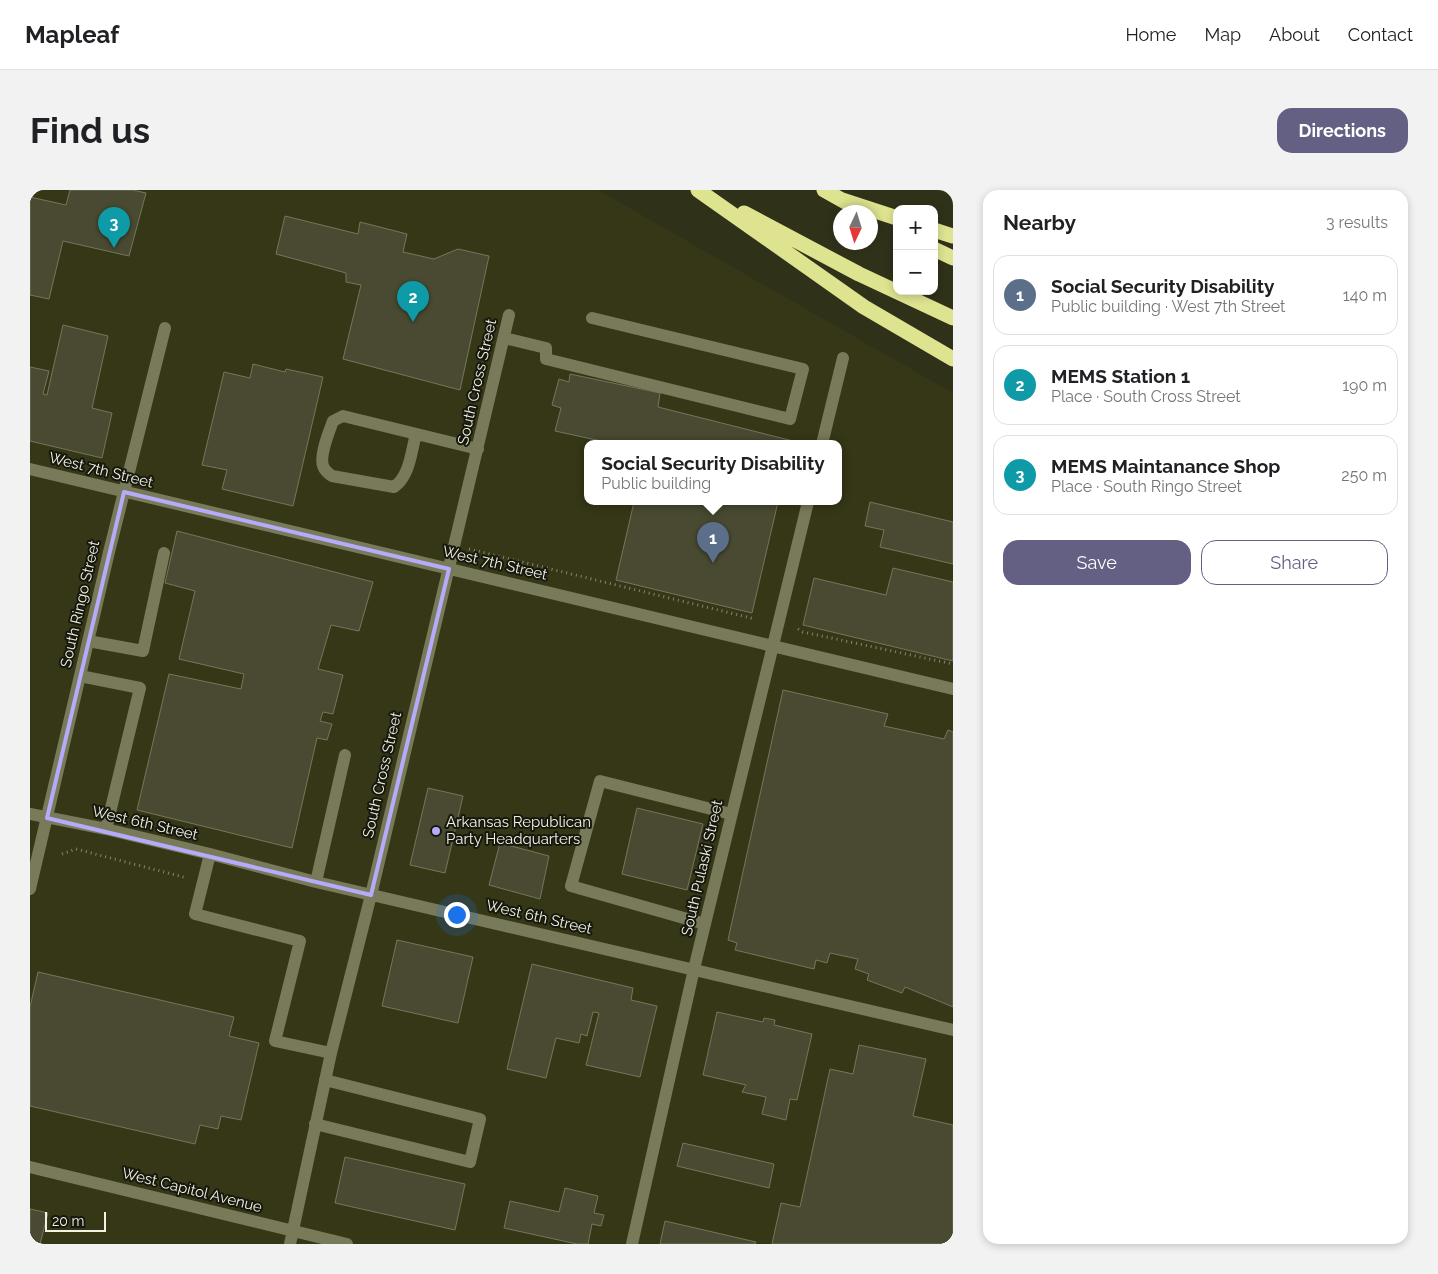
<!DOCTYPE html>
<html lang="en">
<head>
<meta charset="utf-8">
<style>
  body { margin:0; font-family:Raleway,sans-serif; background:#f2f2f2; color:#202124 }
  .controls { position:absolute; right:15px; top:15px; display:grid; overflow:hidden; border-radius:10px; box-shadow:0 2px 8px #0003 }
  .controls button { width:45px; height:45px; display:grid; place-items:center; padding:0; border:0; border-bottom:1px solid #e0e0e0; background:#fff; color:#202124; font:25px sans-serif }
  .compass { position:absolute; left:803px; top:15px; width:45px; height:45px; border-radius:50%; background:#fff; box-shadow:0 2px 8px #0003; rotate:184deg }
  .scale { position:absolute; left:15px; bottom:12px; width:61px; box-sizing:border-box; padding-left:5px; border:2px solid #f1f2e3; border-top:0; font-size:14px; line-height:18px; white-space:nowrap; color:#f1f2e3; -webkit-text-stroke:4px #17180d; paint-order:stroke }
  .you { position:absolute; left:426px; top:724px; width:18px; height:18px; margin:-12px; border:4px solid #fff; border-radius:50%; background:#1a73e8; box-shadow:0 0 0 8px #1a73e833 }
  .badge { display:grid; place-items:center; width:32px; height:32px; border-radius:50%; background:#636084; color:#fff; font-size:16px; font-weight:700 }
  .pin { position:absolute; translate:-50% -41px; filter:drop-shadow(0 1px 2px #0008) }
  .pin::after { content:''; position:absolute; top:26px; width:18px; height:15px; background:inherit; clip-path:polygon(0 0,100% 0,50% 100%) }
  .popup { position:absolute; left:554px; top:250px; width:258px; height:65px; box-sizing:border-box; display:grid; place-content:center; border-radius:10px; background:#fff; filter:drop-shadow(0 1px 4px #0005); font-size:16px; white-space:nowrap; color:#757577 }
  .popup b { font-size:19px; color:#202124 }
  .popup::after { content:''; position:absolute; left:50%; top:100%; margin-left:-10px; border:10px solid transparent; border-top-color:#fff }
  .list { margin:0; padding:0; list-style:none }
  h2 { display:flex; justify-content:space-between; align-items:center; height:65px; margin:0; padding:0 20px; font-size:21px }
  h2 small { font-size:16px; font-weight:400; color:#757577 }
  .list li { display:grid; grid-template-columns:32px 1fr auto; gap:15px; align-items:center; box-sizing:border-box; height:80px; margin:0 10px 10px; padding:0 10px; border:1px solid #e0e0e0; border-radius:15px }
  .list b { display:block; font-size:19px; white-space:nowrap }
  .list p { margin:0; font-size:16px; white-space:nowrap; color:#757577 }
  .list em { font-size:16px; font-style:normal; color:#757577 }
  .actions { display:flex; gap:10px; padding:15px 20px }
  .actions a { flex:1; padding:11px 0; border:1px solid #636084; border-radius:15px; text-align:center; font-size:18px; color:#636084 }
  .actions .main { background:#636084; color:#fff }
  .map { position:relative; flex:none; width:923px; height:1054px; overflow:hidden; border-radius:15px }
  header { display:flex; align-items:center; gap:30px; box-sizing:border-box; height:70px; padding:0 25px; background:#fff; border-bottom:1px solid #e0e0e0 }
  header strong { font-size:24px }
  nav { display:flex; gap:28px; margin-inline-start:auto; font-size:18px }
  .intro { display:flex; align-items:center; justify-content:space-between; box-sizing:border-box; height:120px; padding:0 30px }
  h1 { margin:0; font-size:35px }
  .button { padding:12px 22px; border-radius:15px; background:#636084; color:#fff; font-size:18px; font-weight:700 }
  main { display:flex; gap:30px; padding:0 30px }
  aside { flex:1; background:#fff; border-radius:15px; box-shadow:0 2px 8px #0003 }
  .map>svg:first-child { display:block }
  .built { fill:#363717; fill-rule:evenodd }
  .building { fill:#494a31; stroke:#75775c }
  .lines { fill:none; stroke-linecap:round; stroke-linejoin:round }
  .path { stroke:#858671; stroke-width:3; stroke-dasharray:1 4; stroke-linecap:butt }
  .minor { stroke:#787a5a; stroke-width:12 }
  .highway { stroke:#dee390; stroke-width:15 }
  .marked { fill:none; stroke:#b4acf9; stroke-width:4; stroke-linejoin:round }
  .poi-dot { fill:#b4acf9; stroke:#17180d; stroke-width:2 }
  .labels { text-anchor:middle; stroke-width:4; stroke-linejoin:round; paint-order:stroke }
  .street-label { font-size:15px; fill:#f1f2e3; stroke:#17180d }
  .poi-label { font-size:15px; fill:#f1f2e3; stroke:#17180d; text-anchor:start }
</style>
</head>
<body>
<header>
<strong>Mapleaf</strong>
<nav><a>Home</a><a>Map</a><a>About</a><a>Contact</a></nav>
</header>
<div class="intro"><h1>Find us</h1><a class="button">Directions</a></div>
<main>
<div class="map">
<svg width="923" height="1054" viewBox="0 0 923 1054">
  <rect width="100%" height="100%" fill="#303119"/>
  <path class="built" d="M0,0H568L923,203V1054H0ZM558,254H808V312H558Z"/>
  <path class="building" d="M40,0H103L116,3L99,66L33,51L19,109L0,105V7L36,15Z
    M255,26L328,44L330,32L377,44L373,62L404,69L428,59L459,66L430,200L313,169L331,95L316,92V83L246,64Z
    M33,135L78,146L62,218L82,223L72,268L0,251V177L19,181L13,204L17,205Z
    M223,174L255,182L256,179L293,187L263,316L192,299L197,280L172,275L194,182L220,188Z
    M540,184L630,203L628,217L763,251L762,254H585L525,241L531,218L522,215L529,189L539,192Z
    M604,312H748L722,423L586,390Z
    M840,312L923,332V374L850,357L854,340L835,336Z
    M147,341L343,392L329,441L301,435L288,479L313,485L303,524L293,522L290,531L302,534L297,550L287,548L262,658L107,620L139,484L211,499L214,484L149,469L165,401L135,393Z
    M863,378L923,392V471L773,435L784,388L856,405Z
    M753,500L858,524L854,536L914,549L918,540L923,542V817L875,797L872,803L837,790L839,784L825,779L828,769L800,763L797,773L786,770L784,779L705,760L707,753L698,750Z
    M398,598L433,606L415,683L380,675Z
    M607,618L673,634L657,700L592,684Z
    M470,653L519,666L510,709L459,695Z
    M367,750L443,767L428,833L352,816Z
    M502,774L603,798L601,810L627,816L610,887L556,875L569,823L563,822L557,846L551,844L549,853L526,848L516,888L477,879Z
    M8,782L204,827L199,846L229,853L211,930L191,926L188,939L170,935L165,954L0,916V817Z
    M687,822L733,832L734,828L745,830L744,835L782,844L767,910L760,909L756,930L732,924L736,907L712,902L716,895L673,885Z
    M829,855L896,869L883,926L923,935V1054H742L751,1013L770,1017L800,879L823,884Z
    M653,953L744,974L739,998L647,976Z
    M315,967L435,994L425,1040L305,1013Z
    M535,998L568,1006L564,1023L574,1025L571,1036L562,1034L558,1054H547L474,1038L480,1011L529,1022Z
    M0,1019L18,1023L10,1054H0Z
    M635,1031L726,1052L725,1054H630Z"/>
  <g class="lines">
    <path class="path" d="M439,359L725,429
      M768,439L773,442L923,474
      M32,664L46,659L157,688"/>
    <path class="minor" d="M474,148L516,158V169L760,229L773,179L562,128
      M386,244C381,262 380,286 364,297L302,286C299,284 296,282 294,278C288,268 299,242 303,231L313,226L448,259
      M792,254L813,168
      M0,279L923,499
      M58,451L113,461L134,363
      M50,486L110,498L76,639
      M0,624L76,639L180,664L286,692L923,840
      M180,664L165,724L270,751L245,851L301,863
      M286,692L315,565
      M0,699L79,362L135,138
      M675,734L541,696L570,591L701,624
      M285,934L440,972L450,929L295,890
      M0,977L317,1054
      M260,1054L301,863L341,705L479,125
      M602,1054L664,779L778,312"/>
    <path class="highway" d="M668,0L834,117L923,169
      M794,0L819,14
      M812,10L867,28
      M714,23L829,84L923,128
      M904,40L923,46
      M904,59L923,68"/>
  </g>
  <path class="marked" d="M94,302L419,379L341,705L17,628Z"/>
  <circle class="poi-dot" cx="406" cy="641" r="5"/>
  <g class="labels">
    <g class="street-label">
      <text transform="translate(447 192) rotate(-77)" y="5">South Cross Street</text>
      <text transform="translate(71 280) rotate(14)" y="5">West 7th Street</text>
      <text transform="translate(465 373) rotate(13)" y="5">West 7th Street</text>
      <text transform="translate(50 414) rotate(-77)" y="5">South Ringo Street</text>
      <text transform="translate(352 585) rotate(-77)" y="5">South Cross Street</text>
      <text transform="translate(115 633) rotate(13)" y="5">West 6th Street</text>
      <text transform="translate(672 678) rotate(-77)" y="5">South Pulaski Street</text>
      <text transform="translate(509 727) rotate(13)" y="5">West 6th Street</text>
      <text transform="translate(162 1000) rotate(14)" y="5">West Capitol Avenue</text>
    </g>
    <g class="poi-label">
      <text x="416" y="637">Arkansas Republican<tspan x="416" dy="17">Party Headquarters</tspan></text>
    </g>
  </g>
</svg>
<div class="controls">
<button>+</button>
<button>−</button>
</div>
<svg class="compass" viewBox="-18 -18 36 36"><path d="M0-13l5 13h-10z" fill="#e53935"/><path d="M0 13l5-13h-10z" fill="#757577"/></svg>
<div class="scale">20 m</div>
<div class="you"></div>
<div class="pin badge" style="left:683px;top:373px;background:#5c6f8a">1</div>
<div class="popup"><b>Social Security Disability</b>Public building</div>
<div class="pin badge" style="left:383px;top:132px;background:#0f9aa8">2</div>
<div class="pin badge" style="left:84px;top:58px;background:#0f9aa8">3</div>
</div>
<aside>
<h2>Nearby<small>3 results</small></h2>
<ul class="list">
<li><span class="badge" style="background:#5c6f8a">1</span><div><b>Social Security Disability</b><p>Public building · West 7th Street</p></div><em>140 m</em></li>
<li><span class="badge" style="background:#0f9aa8">2</span><div><b>MEMS Station 1</b><p>Place · South Cross Street</p></div><em>190 m</em></li>
<li><span class="badge" style="background:#0f9aa8">3</span><div><b>MEMS Maintanance Shop</b><p>Place · South Ringo Street</p></div><em>250 m</em></li>
</ul>
<div class="actions"><a class="main">Save</a><a>Share</a></div>
</aside>
</main>
</body>
</html>
